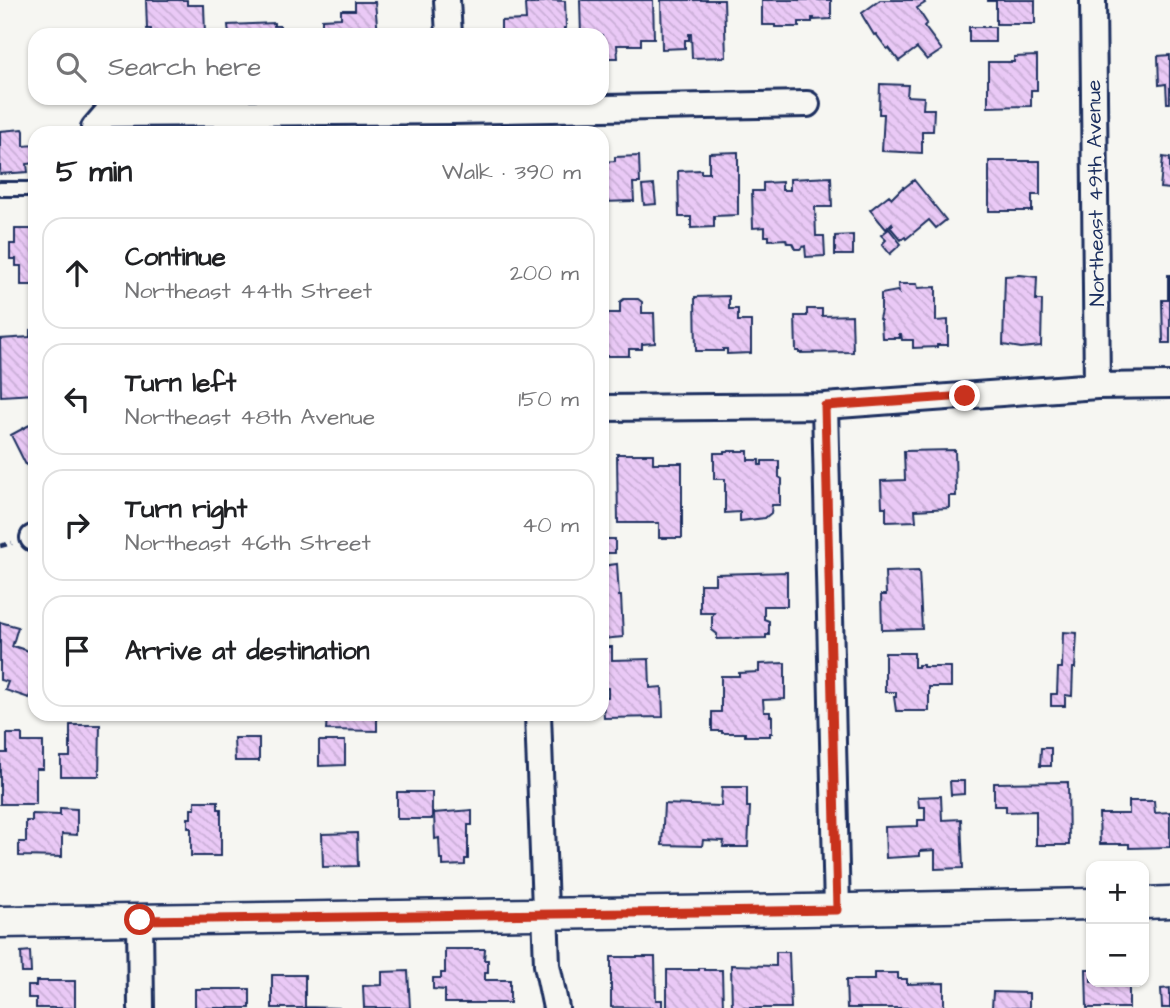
<!DOCTYPE html>
<html lang="en">
<head>
<meta charset="utf-8">
<style>
  body { margin:0; font-family:"Architects Daughter",sans-serif; background:#f6f6f6; color:#202124 }
  .controls { position:absolute; right:21px; bottom:21px; display:grid; overflow:hidden; border-radius:14px; box-shadow:0 2px 5px #0004 }
  .controls button { width:63px; height:63px; display:grid; place-items:center; padding:0; border:0; border-bottom:2px solid #e0e0e0; background:#fff; color:#202124; font:35px sans-serif }
  .stop { position:absolute; width:21px; height:21px; margin:-16px; border:5px solid #c8321e; border-radius:50%; background:#fff }
  .stop.end { background:#c8321e; border-color:#fff; box-shadow:0 2px 7px #0008 }
  .list { margin:0; padding:0; list-style:none }
  h2 { display:flex; justify-content:space-between; align-items:center; height:91px; margin:0; padding:0 28px; font-size:30px }
  h2 small { font-size:23px; font-weight:400; color:#757577 }
  .list li { display:grid; grid-template-columns:46px 1fr auto; gap:21px; align-items:center; box-sizing:border-box; height:112px; margin:0 14px 14px; padding:0 14px; border:2px solid #e0e0e0; border-radius:21px }
  .list b { display:block; font-size:26px; white-space:nowrap }
  .list p { margin:0; font-size:23px; white-space:nowrap; color:#757577 }
  .list em { font-size:23px; font-style:normal; color:#757577 }
  .icon { flex:none; width:38px; height:38px; fill:none; stroke:currentColor; stroke-width:2; stroke-linecap:round; stroke-linejoin:round }
  .map { position:relative; flex:none; width:1170px; height:1008px; overflow:hidden }
  .search { position:absolute; background:#fff; box-shadow:0 2px 5px #0004; left:28px; top:28px; width:581px; height:77px; display:flex; align-items:center; gap:18px; box-sizing:border-box; padding:0 24px; border-radius:21px; color:#757577; font-size:26px }
  .panel { position:absolute; background:#fff; box-shadow:0 2px 5px #0004; left:28px; top:126px; width:581px; height:595px; border-radius:21px }
  .map>svg:first-child { display:block }
  .building { fill:url(#building-back-hatch); stroke:#1b2f5e; stroke-width:2 }
  .lines { fill:none; stroke-linecap:round; stroke-linejoin:round }
  .service-casing { stroke:#1b2f5e; stroke-width:18 }
  .minor-casing { stroke:#1b2f5e; stroke-width:30 }
  .tertiary-casing { stroke:#1b2f5e; stroke-width:35 }
  .path { stroke:#1b2f5e; stroke-width:4.5; stroke-dasharray:7 5; stroke-linecap:butt }
  .service { stroke:#f6f6f2; stroke-width:12 }
  .minor { stroke:#f6f6f2; stroke-width:24 }
  .tertiary { stroke:#f6f6f2; stroke-width:30 }
  .route { stroke:#c8321e; stroke-width:9 }
  .labels { text-anchor:middle; stroke-width:6; stroke-linejoin:round; paint-order:stroke }
  .street-label { font-size:21px; fill:#1b2f5e; stroke:#f6f6f2 }
</style>
</head>
<body>
<div class="map">
<svg width="1170" height="1008" viewBox="0 0 1170 1008">
  <defs>
    <pattern id="building-back-hatch" width="6" height="6" patternUnits="userSpaceOnUse" patternTransform="scale(1.75)"><rect width="6" height="6" fill="#eac9f6"/><path d="M-1 5l2 2M0 0l6 6M5-1l2 2" fill="none" stroke="#c8add5"/></pattern>
  </defs>
  <rect width="100%" height="100%" fill="#f6f6f2"/>
  <filter id="ink" filterUnits="userSpaceOnUse"><feTurbulence type="fractalNoise" baseFrequency=".0143" numOctaves="2"/><feDisplacementMap in="SourceGraphic" scale="14" xChannelSelector="R" yChannelSelector="G"/><feConvolveMatrix kernelMatrix="1 2 1 2 8 2 1 2 1" color-interpolation-filters="sRGB"/></filter>
  <g filter="url(#ink)">
    <path class="building" d="M146,0H187V5H204L205,34L151,35V29H147Z
      M546,0L565,1L566,28H564V35H501V21L526,20L525,4H537V2H544Z
      M580,0H653L654,38H641V45H617L618,58H602V35H581Z
      M661,0H724L726,57L692,58L691,34H689V40H685V48L662,49Z
      M762,0H831V19L814,20V18H812V22H799V27H775V25H762Z
      M880,0H923L925,3L917,8L927,23L924,26L942,50L927,60L917,48L899,61L889,48L887,49L876,34L874,35L862,15V13Z
      M988,0H1035V24H996V1H988Z
      M355,2H375L378,35H324L331,34V29H322V19L341,18V10H355Z
      M274,23V26H280V34H275V35H229L228,25Z
      M969,27H995V42H969Z
      M1170,55V103H1167L1166,84L1159,85L1158,56Z
      M1037,56V90H1031V106L988,107V62H1014V57Z
      M880,84L908,85L907,96L924,97L923,109H934L933,131H922V153L882,151L884,114H879Z
      M23,129L24,131V146L34,145L35,163L27,164L28,172L0,174V131Z
      M738,152V215L714,216V227L691,228V217H679L678,171L701,170V173H709V153Z
      M639,156L640,183H633L634,201L602,202V162L615,161V157Z
      M1163,157L1170,158V189L1160,188Z
      M989,161H1040V195H1032V211H989Z
      M831,177L832,207H815L816,236H824L825,256L806,257L805,246L802,247L800,249H795L792,243H787L786,239L769,240V236H765V227L753,228L752,191H763V183L782,182V190H790V179Z
      M914,180L946,220L936,228L929,220L906,239L905,237L901,240L890,227L893,225L892,223L886,229L870,210L889,195L892,198L903,187L904,188Z
      M654,185L656,204L644,205L642,186Z
      M15,229H35V285H21V266H16V259H10V244H15Z
      M889,229L901,244L890,254L882,244L886,240L881,235Z
      M853,235V255H835V236Z
      M1020,275L1037,277L1036,300H1042L1041,346L1021,348L1003,345L1005,276Z
      M1168,275H1170V343H1163L1162,300H1168Z
      M898,284H917L918,288L936,287V321L948,320V345H937V347L913,348V340H902L901,334H899L900,338H882L881,321L879,319L881,310V294L897,291L899,293Z
      M729,296V309H738V321H751V353L727,354V349H723V351H696L695,297Z
      M624,299H638L642,302V313H654L655,343L642,344V349H629V356H603L602,313H620V302Z
      M807,309H822V316L852,315L853,352L799,353V351H796L795,316H807Z
      M35,329V394L1,396L0,339L30,337V330Z
      M35,422V461L26,465L11,435Z
      M955,450L956,496H949V508L915,510L916,521L886,522V507H882L881,481L905,480L904,451Z
      M724,451H748V460H759V465H762V461H779V477L782,479V485L780,488V505H772L771,513L765,518L740,521V512L725,513V479H714V453H724Z
      M617,454H653V463H682V538H659V523H618Z
      M603,539H615V553H603Z
      M617,564L619,596H621L623,637L602,639V566Z
      M919,571L922,629L882,630L881,595H886L885,572Z
      M787,572V606H764V619L769,621V635H766V638L717,639V634L712,630V616L714,613H700V584H715V574Z
      M0,622L18,627L12,647L13,646L35,653V679L29,698L5,690L8,682L0,680Z
      M1063,632L1077,633L1075,668H1073L1072,696L1065,695V706H1051V694H1057L1058,668H1062Z
      M602,647H612V660L649,659L650,688L662,687L663,717L604,718L603,697H608V688H602Z
      M885,653H914V667H918V665H923V667H951V687H929V711H896L894,697H896V692H885Z
      M785,663V699L763,700L764,712H770V716H772V733H770V736H745V733H722V731H712V712H721V676H739V673L759,672V664Z
      M327,714H377V731L326,730Z
      M70,725H100L99,776H61V757H70Z
      M7,734H22V742H43V769H36V804H0V753H7Z
      M234,738H259V761H235Z
      M319,741H345V765L319,766Z
      M1041,748H1051V766H1040Z
      M950,781H964V794L951,795Z
      M1068,782L1069,845H1036V811L1006,812V806H994V783Z
      M722,787H747V807H750L748,847H723L724,841L703,840L702,846L662,845L664,804L721,806Z
      M397,792H432V819H397Z
      M941,796L942,820L961,819L963,868L935,869V850L920,851V856L886,858L885,827L918,826V820H925V807H919L918,797Z
      M195,801H218V809H221V856H191V828H188V818H191V809H195Z
      M1129,801H1154L1155,813L1170,812V847L1129,848V844H1100L1099,814H1129Z
      M60,808L77,809V835L62,834V857L19,856V842H26V821H32V814L60,815Z
      M472,810V825H468V859H465V865L443,866V859H440L439,838L435,839L434,813Z
      M357,833L358,866L323,867L322,834Z
      M445,949H485L484,960H488V972H485V980H510V1003H445V990L433,989V978H441V973H445Z
      M30,951L31,973H22L21,952Z
      M776,952H789L791,1008H732L731,965L776,966Z
      M611,957H655L656,1000H662V1008L611,1007Z
      M699,968H704V970H722L723,1008H667V970H699Z
      M1086,969H1091V982H1129V1008H1087Z
      M408,971L410,1008H364L363,986L382,985V972Z
      M874,973H898V979H907V984L944,983V1008H847L846,980H874Z
      M272,975H305V1007L340,1008H272Z
      M36,981H75V1008H36V998H28V986H36Z
      M1170,988V1008H1162L1161,989Z
      M195,989H250V1008H195Z
      M993,992L1029,993V1008H992Z"/>
    <g class="lines">
      <g class="service-casing">
        <path id="service" d="M0,189H35"/>
      </g>
      <g class="minor-casing">
        <path id="minor" d="M447,0L449,35
          M1093,0L1097,386
          M94,128L106,114L454,111L807,104
          M825,406L837,910
          M602,408L825,406L1097,386L1170,385
          M33,538L35,537
          M538,714L547,965L556,1008
          M140,920L141,1008"/>
      </g>
      <g class="tertiary-casing">
        <path id="tertiary" d="M1144,903L1170,902
          M0,922L805,910L1091,904"/>
      </g>
      <path class="path" d="M0,546L12,543"/>
      <use href="#service" class="service"/>
      <use href="#minor" class="minor"/>
      <use href="#tertiary" class="tertiary"/>
    </g>
  </g>
  <g class="lines" filter="url(#ink)">
    <path class="route" d="M140,920L837,910L825,406L965,396"/>
  </g>
  <g class="labels">
    <g class="street-label">
      <text transform="translate(1095 193) rotate(-91)" y="7">Northeast 49th Avenue</text>
    </g>
  </g>
</svg>
<div class="controls">
<button>+</button>
<button>−</button>
</div>
<div class="stop" style="left:140px;top:920px"></div>
<div class="stop end" style="left:965px;top:396px"></div>
<div class="search"><svg class="icon" aria-label="search" viewBox="0 0 24 24"><circle cx="10" cy="10" r="6"/><path d="M15 15l6 6"/></svg>Search here</div>
<section class="panel">
<h2>5 min<small>Walk · 390 m</small></h2>
<ul class="list">
<li><svg class="icon" aria-label="ahead" viewBox="0 0 24 24"><path d="M12 20V5M6 11l6-6 6 6"/></svg><div><b>Continue</b><p>Northeast 44th Street</p></div><em>200 m</em></li>
<li><svg class="icon" aria-label="left" viewBox="0 0 24 24"><path d="M17 20v-9H6M10 6l-5 5 5 5"/></svg><div><b>Turn left</b><p>Northeast 48th Avenue</p></div><em>150 m</em></li>
<li><svg class="icon" aria-label="right" viewBox="0 0 24 24"><path d="M7 20v-9h11M14 6l5 5-5 5"/></svg><div><b>Turn right</b><p>Northeast 46th Street</p></div><em>40 m</em></li>
<li><svg class="icon" aria-label="arrive" viewBox="0 0 24 24"><path d="M6 21V4h12l-3 4 3 4H6"/></svg><div><b>Arrive at destination</b></div></li>
</ul>
</section>
</div>
</body>
</html>
